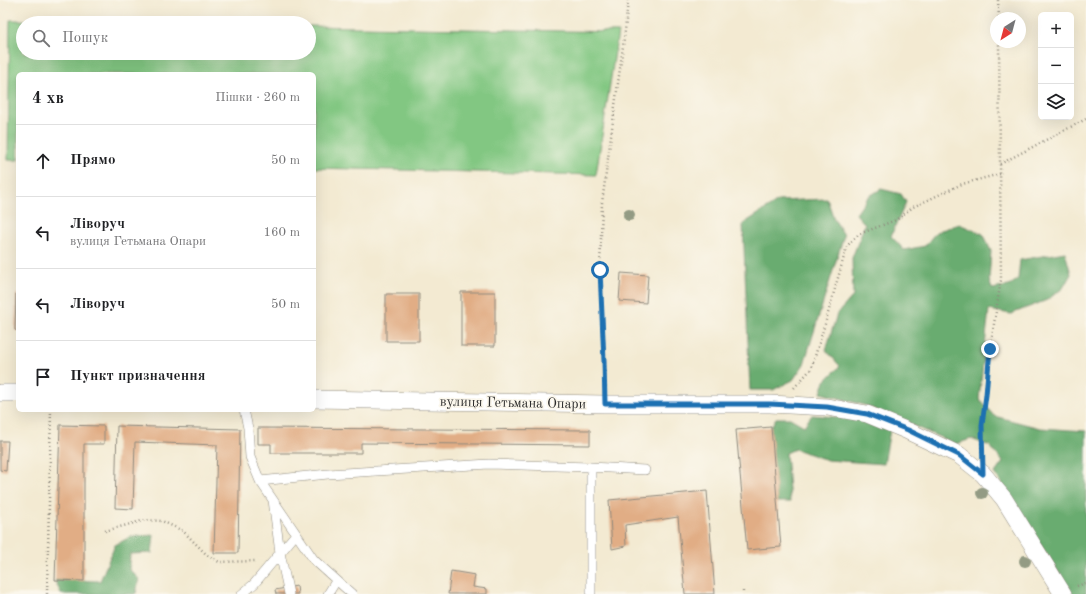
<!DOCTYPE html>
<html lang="uk">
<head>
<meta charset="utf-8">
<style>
  body { margin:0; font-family:"Old Standard TT",serif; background:#f2f2f2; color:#202124 }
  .controls { position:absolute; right:12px; top:12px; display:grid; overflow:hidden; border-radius:6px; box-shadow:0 4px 16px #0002 }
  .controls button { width:36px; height:36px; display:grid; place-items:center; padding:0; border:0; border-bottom:1px solid #e0e0e0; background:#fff; color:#202124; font:20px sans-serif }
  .compass { position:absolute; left:990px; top:12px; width:36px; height:36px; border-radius:50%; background:#fff; box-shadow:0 4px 16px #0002; rotate:216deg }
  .stop { position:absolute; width:12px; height:12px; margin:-9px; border:3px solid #1f6fb2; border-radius:50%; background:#fff }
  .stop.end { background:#1f6fb2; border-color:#fff; box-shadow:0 1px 4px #0008 }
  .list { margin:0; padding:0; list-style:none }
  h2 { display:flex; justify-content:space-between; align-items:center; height:52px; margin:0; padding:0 16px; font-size:17px }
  h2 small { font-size:13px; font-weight:400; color:#757577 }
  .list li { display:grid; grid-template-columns:26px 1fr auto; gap:12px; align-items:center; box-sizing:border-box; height:72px; padding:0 16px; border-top:1px solid #e0e0e0 }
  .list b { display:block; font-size:15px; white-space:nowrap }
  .list p { margin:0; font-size:13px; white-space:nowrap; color:#757577 }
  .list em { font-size:13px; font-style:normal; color:#757577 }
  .icon { flex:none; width:22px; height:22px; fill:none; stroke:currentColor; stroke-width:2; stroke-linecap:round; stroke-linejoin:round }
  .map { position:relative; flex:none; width:1086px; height:594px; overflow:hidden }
  .search { position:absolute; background:#fff; box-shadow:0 4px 16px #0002; left:16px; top:16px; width:300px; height:44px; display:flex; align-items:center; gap:10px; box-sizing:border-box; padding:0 14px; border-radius:22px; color:#757577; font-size:15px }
  .panel { position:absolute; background:#fff; box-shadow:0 4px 16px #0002; left:16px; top:72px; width:300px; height:340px; border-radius:6px }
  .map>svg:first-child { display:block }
  .green { fill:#82c782; stroke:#567956 }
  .forest { fill:#69ac70; stroke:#4a6c4e }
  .building { fill:#e1ad85 }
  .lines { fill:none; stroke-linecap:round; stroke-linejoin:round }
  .lane-casing { stroke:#8f8a7e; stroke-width:10 }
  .street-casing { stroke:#8f8a7e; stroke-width:18 }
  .path { stroke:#8f8a7e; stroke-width:2.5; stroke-dasharray:1 3; stroke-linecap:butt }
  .lane { stroke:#fff; stroke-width:9 }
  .street { stroke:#fff; stroke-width:17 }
  .tree { fill:#939b84 }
  .route { stroke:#1f6fb2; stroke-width:5 }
  .labels { text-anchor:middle; stroke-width:3.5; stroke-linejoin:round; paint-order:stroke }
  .street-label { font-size:14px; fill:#2b2b2b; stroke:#fbf7ec }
</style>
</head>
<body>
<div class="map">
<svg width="1086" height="594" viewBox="0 0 1086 594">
  <rect width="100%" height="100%" fill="#fbf7ec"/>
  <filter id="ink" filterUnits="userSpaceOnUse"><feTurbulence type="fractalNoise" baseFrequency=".025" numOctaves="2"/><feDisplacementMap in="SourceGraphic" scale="8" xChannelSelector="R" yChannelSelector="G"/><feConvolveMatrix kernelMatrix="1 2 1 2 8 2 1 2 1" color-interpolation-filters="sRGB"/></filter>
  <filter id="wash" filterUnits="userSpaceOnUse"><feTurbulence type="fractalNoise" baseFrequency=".012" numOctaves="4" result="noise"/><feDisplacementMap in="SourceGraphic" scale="16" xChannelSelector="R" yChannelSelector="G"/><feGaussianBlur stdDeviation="0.9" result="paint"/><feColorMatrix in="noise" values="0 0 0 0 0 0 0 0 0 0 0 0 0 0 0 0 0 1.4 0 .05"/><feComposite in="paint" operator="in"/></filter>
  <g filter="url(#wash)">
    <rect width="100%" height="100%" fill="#f3ead2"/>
    <path class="green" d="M10,20L173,23H23V53H309V26L618,32L596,175L314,168V74H18V160H8Z"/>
    <path class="forest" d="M881,189L901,194L906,202L891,236L904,250L925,246L936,232L959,224L983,234L991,251L989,280L992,289L1009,286L1018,279L1020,260L1065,252L1071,274L1063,288L1047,300L1011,314L989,310L979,399L994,416L1040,428L1086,431V594H1072L995,473L1003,462L990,446L971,439L956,444L864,405L821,393L825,381L840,366L826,350L837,314L853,296L852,258L865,224L856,214L868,197Z
      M827,199L834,219L844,235L804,364L793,380L773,390H750L743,224L778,201Z
      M812,415L857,419L890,430L884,464L827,460L795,449L786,453L790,502H777L771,427L776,418H790L804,426Z
      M154,535L152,553L130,554L129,569L139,579L136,593L134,594H61L55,580L100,581L115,545L130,537Z"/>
    <g id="blocks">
      <path class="building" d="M621,273L648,275L646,303L619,301Z
        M461,292H495V346H461Z
        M16,294H18V331L15,330Z
        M386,294H419V341H386Z
        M60,425L104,426V444H84V581L55,580Z
        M117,426L240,429L238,553H214L217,445L135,442L133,509L115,508Z
        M771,427L781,547L747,550L736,430Z
        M258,428L590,430V445L361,443V453H271V444H258Z
        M0,441H8L6,471L0,470Z
        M707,491L715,594H685L678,517L625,525L626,546L612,549L609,500Z
        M451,571L475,575L473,587L487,589V594H448Z
        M297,586L298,594H276L275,590Z"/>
    </g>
  </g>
  <g filter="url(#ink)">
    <use href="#blocks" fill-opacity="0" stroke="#8f8a7e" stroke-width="1"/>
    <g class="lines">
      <g class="lane-casing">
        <path id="lane" d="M244,410L248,428L250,457L260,481L314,560L352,594
          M591,467V594
          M260,481L328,474L489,464L591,467L645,470
          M273,500L280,553L289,594
          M242,594L254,584L296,534
          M328,594L336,581"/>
      </g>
      <g class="street-casing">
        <path id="street" d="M0,393H18
          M314,399L605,404H770L827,407L867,414L908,431L959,455L983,474L1004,499L1063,594"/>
      </g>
      <path class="path" d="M998,0L999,18
        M1000,164L1086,119
        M605,387L604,361L600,270L602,203L625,31L628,0
        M794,388L811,369L825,324L847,246L859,234L896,220L913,207L962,184L1000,174
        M982,452L981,425L986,395L990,349L1001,280L999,42
        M105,531L145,520L162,521L183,531L207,555L219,562L257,561
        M1077,586L1086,583
        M743,591V594
        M47,594L51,410"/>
      <use href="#lane" class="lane"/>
      <use href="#street" class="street"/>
    </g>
    <g class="tree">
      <circle cx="629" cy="215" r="6"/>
      <circle cx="982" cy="493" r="6"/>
      <circle cx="1025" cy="561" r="6"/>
    </g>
  </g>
  <g class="lines" filter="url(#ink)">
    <path class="route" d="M600,270L604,361L605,404H770L827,407L867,414L908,430L959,455L983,474L982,425L986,395L990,349"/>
  </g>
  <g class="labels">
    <g class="street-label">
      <text transform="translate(513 402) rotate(1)" y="5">вулиця Гетьмана Опари</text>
    </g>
  </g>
</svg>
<div class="controls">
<button>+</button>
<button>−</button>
<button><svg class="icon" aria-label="layers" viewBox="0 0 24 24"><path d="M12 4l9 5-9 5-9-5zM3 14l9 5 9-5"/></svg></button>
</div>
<svg class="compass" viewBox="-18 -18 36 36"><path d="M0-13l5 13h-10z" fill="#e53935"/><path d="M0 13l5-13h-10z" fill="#757577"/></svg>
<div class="stop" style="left:600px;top:270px"></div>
<div class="stop end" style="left:990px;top:349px"></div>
<div class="search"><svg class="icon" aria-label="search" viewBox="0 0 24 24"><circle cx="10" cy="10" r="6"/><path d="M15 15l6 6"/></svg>Пошук</div>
<section class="panel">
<h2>4 хв<small>Пішки · 260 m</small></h2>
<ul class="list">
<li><svg class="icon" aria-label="ahead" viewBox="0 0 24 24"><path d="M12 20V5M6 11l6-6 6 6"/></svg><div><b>Прямо</b></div><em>50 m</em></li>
<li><svg class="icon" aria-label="left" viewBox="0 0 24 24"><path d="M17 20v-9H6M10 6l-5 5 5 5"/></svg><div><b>Ліворуч</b><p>вулиця Гетьмана Опари</p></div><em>160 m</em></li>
<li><svg class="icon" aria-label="left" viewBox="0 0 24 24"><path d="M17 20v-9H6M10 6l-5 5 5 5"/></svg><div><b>Ліворуч</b></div><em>50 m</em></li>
<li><svg class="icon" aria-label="arrive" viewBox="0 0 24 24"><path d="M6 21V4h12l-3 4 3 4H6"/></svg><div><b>Пункт призначення</b></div></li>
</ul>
</section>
</div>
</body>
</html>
